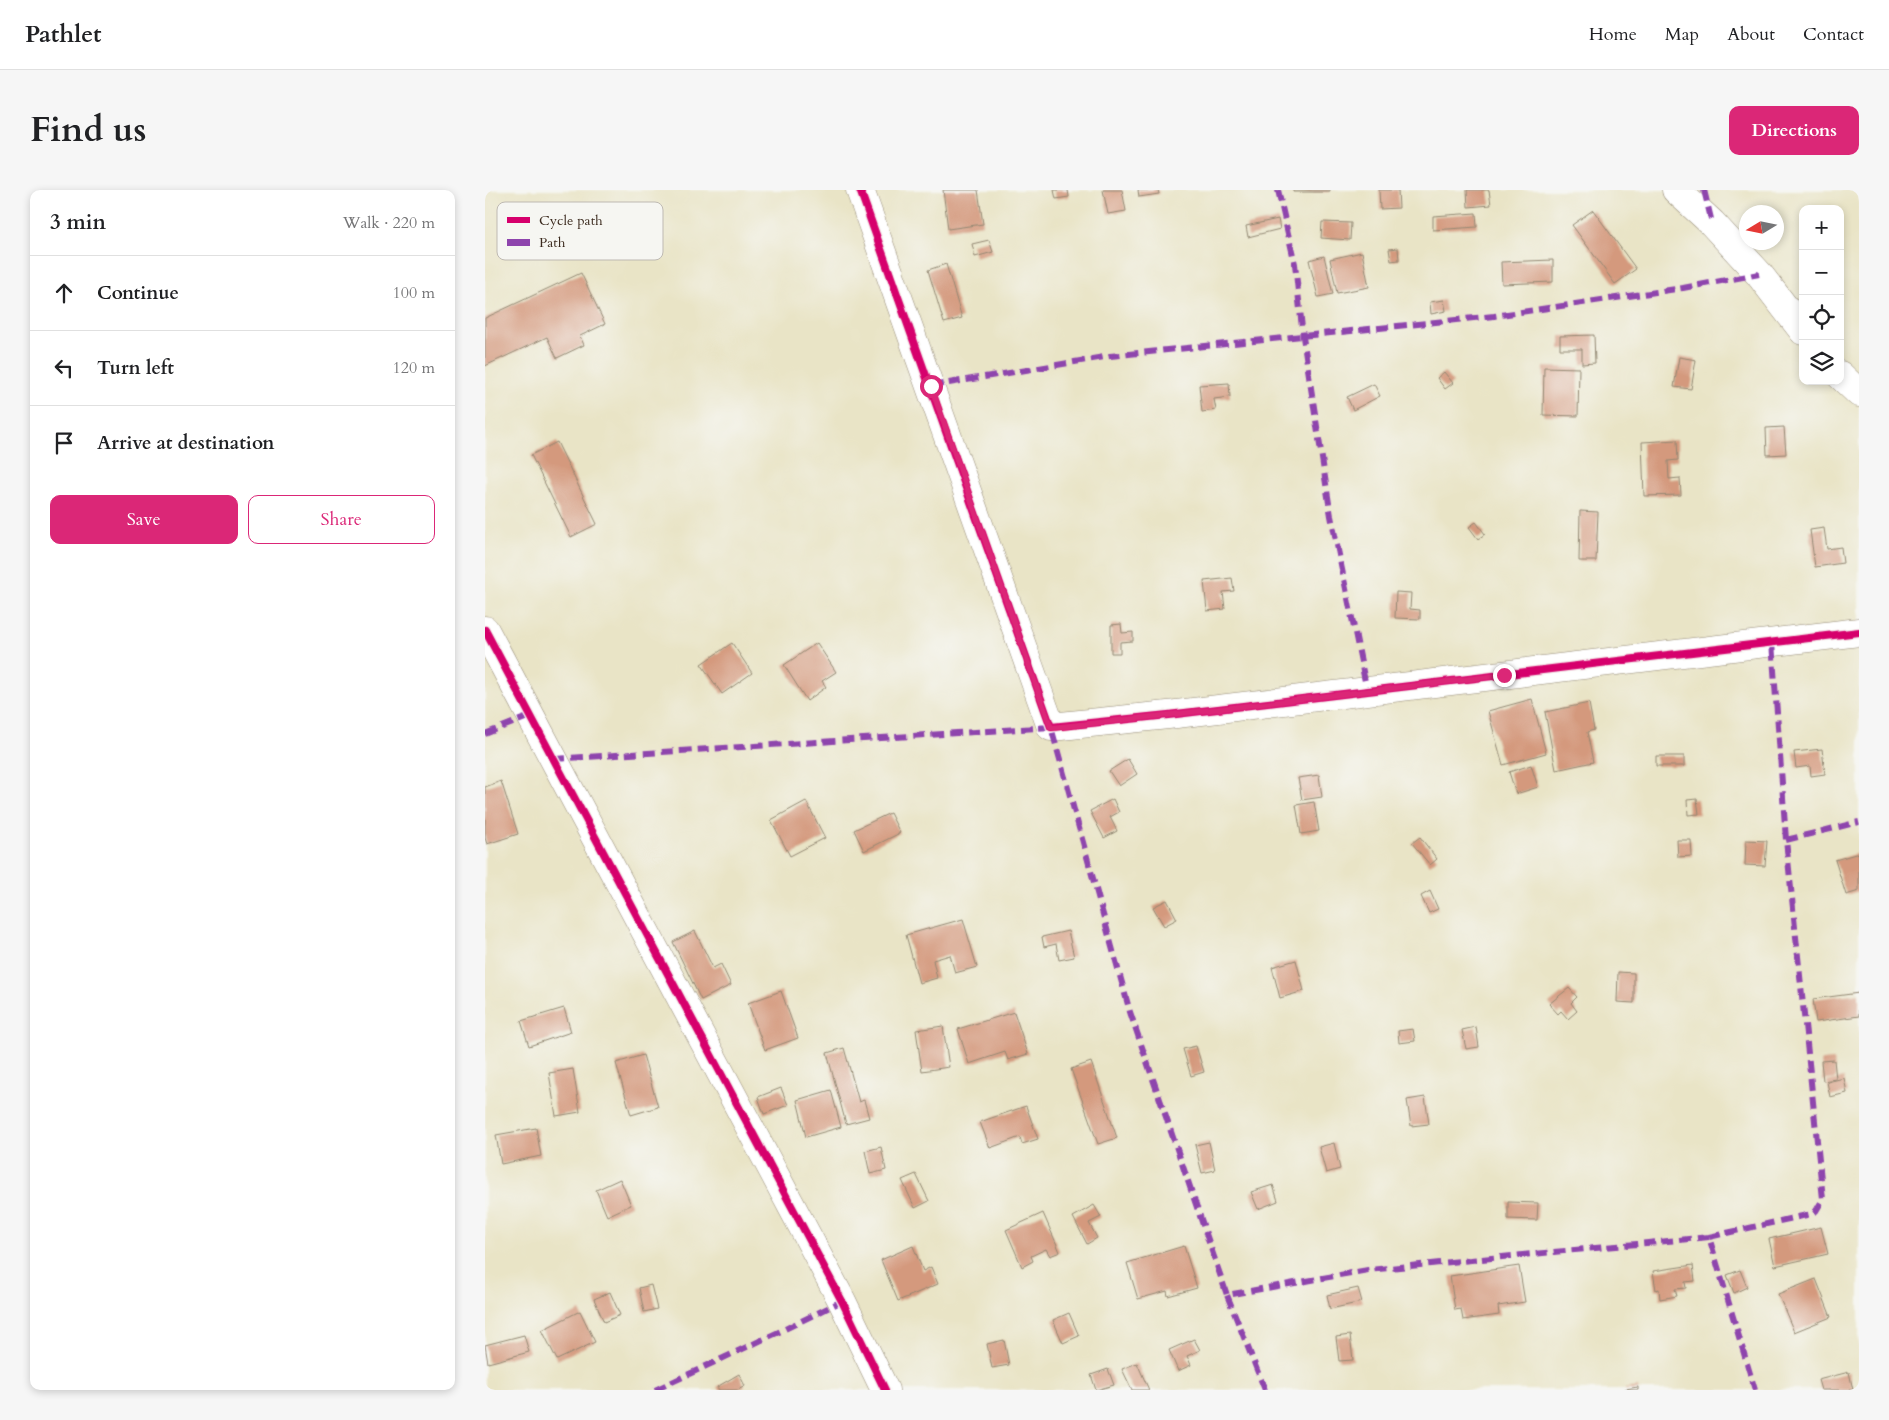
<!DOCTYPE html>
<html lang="en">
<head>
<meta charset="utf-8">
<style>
  body { margin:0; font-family:Cardo,serif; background:#f6f6f6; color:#202124 }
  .controls { position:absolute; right:15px; top:15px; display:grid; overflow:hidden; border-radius:10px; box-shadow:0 2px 8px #0003 }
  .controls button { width:45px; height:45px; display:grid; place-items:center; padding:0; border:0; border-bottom:1px solid #e0e0e0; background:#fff; color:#202124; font:25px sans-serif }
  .compass { position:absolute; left:1254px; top:15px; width:45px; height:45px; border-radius:50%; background:#fff; box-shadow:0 2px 8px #0003; rotate:260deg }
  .stop { position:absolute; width:15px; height:15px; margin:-11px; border:4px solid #db2777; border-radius:50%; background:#fff }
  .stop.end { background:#db2777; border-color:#fff; box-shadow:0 1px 5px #0008 }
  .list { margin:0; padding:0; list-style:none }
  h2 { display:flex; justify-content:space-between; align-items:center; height:65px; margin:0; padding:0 20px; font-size:21px }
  h2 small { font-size:16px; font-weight:400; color:#757577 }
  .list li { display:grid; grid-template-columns:32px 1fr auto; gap:15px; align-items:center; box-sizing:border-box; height:75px; padding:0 20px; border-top:1px solid #e0e0e0 }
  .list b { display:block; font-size:19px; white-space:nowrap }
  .list em { font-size:16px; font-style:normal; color:#757577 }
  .actions { display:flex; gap:10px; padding:15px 20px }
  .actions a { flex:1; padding:11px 0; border:1px solid #db2777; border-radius:10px; text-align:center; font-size:18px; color:#db2777 }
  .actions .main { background:#db2777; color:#fff }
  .icon { flex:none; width:28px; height:28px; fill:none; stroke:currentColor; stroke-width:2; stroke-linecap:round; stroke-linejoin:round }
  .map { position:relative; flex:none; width:1374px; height:1200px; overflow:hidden; border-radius:10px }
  header { display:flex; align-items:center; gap:30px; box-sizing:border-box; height:70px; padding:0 25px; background:#fff; border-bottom:1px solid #e0e0e0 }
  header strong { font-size:24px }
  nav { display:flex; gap:28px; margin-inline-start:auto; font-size:18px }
  .intro { display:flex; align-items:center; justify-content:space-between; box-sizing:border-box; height:120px; padding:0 30px }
  h1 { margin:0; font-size:35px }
  .button { padding:12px 22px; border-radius:10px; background:#db2777; color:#fff; font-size:18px; font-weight:700 }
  main { display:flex; gap:30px; padding:0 30px }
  aside { flex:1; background:#fff; border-radius:10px; box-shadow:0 2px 8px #0003 }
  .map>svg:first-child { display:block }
  .building { fill:#d4997d }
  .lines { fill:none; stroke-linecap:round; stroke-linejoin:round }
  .minor-casing { stroke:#928772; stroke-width:29 }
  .minor { stroke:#fff; stroke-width:28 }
  .quiet { stroke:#8e44ad; stroke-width:6; stroke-dasharray:12 6; stroke-linecap:butt }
  .cycleway-casing { stroke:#f6f6f2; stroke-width:11 }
  .cycleway { stroke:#d6006c; stroke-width:8 }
  .route { stroke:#db2777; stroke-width:6 }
  .key { fill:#f6f6f2; stroke:#beb9b2; stroke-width:1 }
  .key-label { font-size:14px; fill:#3b2a1e }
</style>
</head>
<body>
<header>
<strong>Pathlet</strong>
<nav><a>Home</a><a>Map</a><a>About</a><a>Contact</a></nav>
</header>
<div class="intro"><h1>Find us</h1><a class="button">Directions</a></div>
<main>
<aside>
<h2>3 min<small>Walk · 220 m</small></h2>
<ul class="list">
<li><svg class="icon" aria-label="ahead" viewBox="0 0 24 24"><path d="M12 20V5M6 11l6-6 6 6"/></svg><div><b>Continue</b></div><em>100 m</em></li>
<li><svg class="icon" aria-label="left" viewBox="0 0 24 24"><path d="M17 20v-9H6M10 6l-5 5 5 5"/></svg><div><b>Turn left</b></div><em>120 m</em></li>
<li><svg class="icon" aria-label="arrive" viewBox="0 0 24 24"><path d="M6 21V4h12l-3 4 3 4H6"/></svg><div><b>Arrive at destination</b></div></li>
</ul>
<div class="actions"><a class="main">Save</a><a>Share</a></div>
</aside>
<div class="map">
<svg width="1374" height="1200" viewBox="0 0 1374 1200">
  <rect width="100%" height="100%" fill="#f6f6f2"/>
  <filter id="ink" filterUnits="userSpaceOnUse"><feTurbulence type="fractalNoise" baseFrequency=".02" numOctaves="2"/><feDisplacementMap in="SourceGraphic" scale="10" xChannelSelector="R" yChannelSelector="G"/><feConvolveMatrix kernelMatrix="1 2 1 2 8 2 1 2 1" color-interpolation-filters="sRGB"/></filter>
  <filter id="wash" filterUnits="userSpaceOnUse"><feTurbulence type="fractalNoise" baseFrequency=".0096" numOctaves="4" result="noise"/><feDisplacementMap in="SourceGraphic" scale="20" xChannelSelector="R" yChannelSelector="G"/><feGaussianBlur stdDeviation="1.12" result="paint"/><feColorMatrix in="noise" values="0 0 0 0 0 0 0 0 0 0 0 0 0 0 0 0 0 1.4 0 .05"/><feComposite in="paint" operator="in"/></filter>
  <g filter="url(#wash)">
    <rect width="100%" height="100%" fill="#e9e4c6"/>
    <g id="blocks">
      <path class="building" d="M458,0H493L498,34L463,39Z
        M569,0H583L584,7L571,9Z
        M618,0H637L641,21L623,24Z
        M653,0H673L674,4L654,7Z
        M808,0H845V2H808Z
        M894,0H913L914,18L895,19Z
        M982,0H1004L1006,15L983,17Z
        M1108,20L1151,79L1130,94L1087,35Z
        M991,23L992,37L948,40V26Z
        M793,29L795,39L763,47L761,36Z
        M837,32L866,33L865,50L836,48Z
        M504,50L508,62L490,67L487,54Z
        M913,58L914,70L906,71L904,59Z
        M877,62L884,97L852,103L845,69Z
        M839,66L848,104L833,107L824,70Z
        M1068,70V92L1017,94L1016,72Z
        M461,74L477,128L459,133L443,80Z
        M96,83L120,134L95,146L99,155L72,168L62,147L0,176V128Z
        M959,110L961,121L946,124L945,112Z
        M1109,145L1110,173L1097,174V159H1075V146Z
        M1194,167L1211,170L1206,199L1189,197Z
        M1059,177L1094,178L1093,226L1058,225Z
        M959,182L968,193L960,199L952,188Z
        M744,193L745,207L729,209L731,220L717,222L714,195Z
        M889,194L895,206L868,220L862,207Z
        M1299,237L1301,264L1282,265L1281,238Z
        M1192,250L1193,270L1183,271L1184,289L1195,288L1196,305L1159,306L1157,252Z
        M72,252L112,334L86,347L46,265Z
        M1095,321L1113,322L1111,371H1094Z
        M991,332L1000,344L993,349L984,337Z
        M1339,338L1342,359L1356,357L1358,373L1330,377L1325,340Z
        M747,388L749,401L738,402L740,419L722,421L719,391Z
        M911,402L926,403L925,419L935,420V429L910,428Z
        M636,434L637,443L648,442V451L635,452V463H626V435Z
        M247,453L267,483L237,504L216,474Z
        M332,453L351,482L337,491L341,497L322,511L299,475Z
        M1047,509L1061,563L1018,575L1003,521Z
        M1104,513L1109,540L1102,542L1108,572L1071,580L1060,522Z
        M1337,559L1340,584L1326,586L1325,576L1311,578L1309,562Z
        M1171,566H1199V576H1171Z
        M643,569L652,584L634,596L624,581Z
        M1046,575L1053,597L1031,604L1024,582Z
        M834,585L837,607L817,610L813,588Z
        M16,591L33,644L2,654L0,648V597Z
        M628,609L634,622L625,627L632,641L619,648L605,621Z
        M1212,609L1214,624L1203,625L1202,610Z
        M321,611L340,648L305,666L286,630Z
        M829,612L834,641L816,644L811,615Z
        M405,623L415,643L379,661L369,640Z
        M935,647L952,669L945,675L927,653Z
        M1192,650H1206L1207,666L1193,667Z
        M1261,650L1282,651L1280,676L1260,675Z
        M1374,663V701L1361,705L1350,670Z
        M945,701L953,719L944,723L936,706Z
        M682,710L692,729L679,736L668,717Z
        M478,729L492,777L470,783L465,765L448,770L452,788L434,793L421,745Z
        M210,741L228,778L236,774L246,795L216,810L188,752Z
        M583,741L589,767L574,770L571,754L559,757L557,747Z
        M811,770L819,801L795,808L787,777Z
        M1133,782L1149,783V813L1132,812Z
        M1084,798L1092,807L1086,813L1092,821L1083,829L1076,821L1073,824L1064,814Z
        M296,801L313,848L280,860L263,813Z
        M1374,803V826L1331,832L1328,809Z
        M79,818L86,842L44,856L36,831Z
        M529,822L543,864L523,870L520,862L484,874L473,839Z
        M458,836L464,877L437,881L431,840Z
        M991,837L994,857L981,859L977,840Z
        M928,839L930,851L914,853L913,841Z
        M711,856L719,882L706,886L698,859Z
        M359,858L374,912L379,910L384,928L361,934L342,863Z
        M158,865L173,917L146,925L131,873Z
        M1349,870L1351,889L1338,891L1336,871Z
        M606,872L632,948L613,954L586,879Z
        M88,879L95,922L71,926L64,883Z
        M1359,888L1362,903L1345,907L1342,892Z
        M296,898L303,915L279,924L273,907Z
        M346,900L356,937L321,947L312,910Z
        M940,907L944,934L926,936L922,910Z
        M541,916L553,949L537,954L535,947L505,958L495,932Z
        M51,938L56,966L16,974L11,945Z
        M724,952L730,980L717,983L710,955Z
        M849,953L855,979L841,983L834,957Z
        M396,957L401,980L385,984L380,961Z
        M431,984L444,1011L430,1018L417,990Z
        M135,989L146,1015L122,1026L111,1000Z
        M788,995L793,1011L773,1019L766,1002Z
        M1023,1012L1053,1013L1052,1030L1023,1029Z
        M609,1015L616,1027L604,1033L612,1048L602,1054L588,1027Z
        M558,1023L575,1062L565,1066L561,1059L546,1066L548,1071L537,1077L521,1040Z
        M1336,1037L1343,1064L1290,1076L1284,1049Z
        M428,1056L438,1081L446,1077L453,1094L413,1111L396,1070Z
        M699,1056L712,1098L683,1106L682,1101L653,1109L642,1073Z
        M1208,1075L1210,1091L1200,1092L1201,1098L1190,1099L1192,1106L1175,1109L1174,1099L1171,1100L1168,1081Z
        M1034,1076L1040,1112L1013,1116L1014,1125L978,1130L976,1119L970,1120L965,1086Z
        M1255,1080L1262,1097L1249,1103L1242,1085Z
        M1331,1089L1346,1127L1309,1142L1293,1104Z
        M166,1095L172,1119L159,1122L154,1098Z
        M873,1098L877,1112L845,1119L842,1105Z
        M125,1102L135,1125L119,1132L109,1109Z
        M95,1121L110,1152L72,1170L57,1140Z
        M584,1123L594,1146L578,1153L568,1130Z
        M39,1145L44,1162L3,1173L0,1155Z
        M865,1145L868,1170L854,1171L851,1147Z
        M709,1149L715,1160L702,1166L706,1175L693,1181L684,1160Z
        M519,1150L524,1175L507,1178L502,1154Z
        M652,1173L664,1200H647L637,1179Z
        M623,1179L629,1195L611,1200L606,1185Z
        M1364,1182L1368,1200H1336L1333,1190Z
        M254,1184L260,1196L253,1200H234L232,1197Z
        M1153,1197V1200H1140V1199Z"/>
    </g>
  </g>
  <g filter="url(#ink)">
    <use href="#blocks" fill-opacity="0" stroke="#928772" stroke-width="1"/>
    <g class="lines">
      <g class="minor-casing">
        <path id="minor" d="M375,0L566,537L683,525L1374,442
          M1191,0L1227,33L1274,84L1318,141
          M1355,185L1374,203
          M0,440L357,1111L400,1200"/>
      </g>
      <use href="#minor" class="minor"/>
      <path class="quiet" d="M793,0L810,74L818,147L846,326L882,501
        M1219,0L1227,33
        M446,196L625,166L1009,126L1198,98L1274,84
        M0,544L45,526
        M69,569L566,537L645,822L742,1105
        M1301,650L1374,632
        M1224,1047L1326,1024L1331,1021L1338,1009L1301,650L1287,452
        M170,1200L298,1140L357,1111
        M780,1200L742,1105L883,1080L1224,1047L1270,1200"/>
      <g class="cycleway-casing">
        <path id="cycleway" d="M375,0L566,537L683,525L1374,442
          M0,440L357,1111L400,1200"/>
      </g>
      <use href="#cycleway" class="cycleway"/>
    </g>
  </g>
  <g class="lines" filter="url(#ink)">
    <path class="route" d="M446,196L566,538L683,525L1019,485"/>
  </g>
  <rect x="12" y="12" width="166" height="58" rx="8" class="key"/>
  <rect x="22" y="27" width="23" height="6" fill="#d6006c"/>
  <rect x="22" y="49" width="23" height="7" fill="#8e44ad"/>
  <g class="key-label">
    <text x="54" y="35">Cycle path</text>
    <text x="54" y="57">Path</text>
  </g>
</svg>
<div class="controls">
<button>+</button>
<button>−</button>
<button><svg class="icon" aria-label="locate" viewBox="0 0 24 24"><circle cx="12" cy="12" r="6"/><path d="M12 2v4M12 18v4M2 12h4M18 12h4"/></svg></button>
<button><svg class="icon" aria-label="layers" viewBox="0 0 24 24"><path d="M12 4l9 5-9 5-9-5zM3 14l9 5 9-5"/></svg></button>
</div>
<svg class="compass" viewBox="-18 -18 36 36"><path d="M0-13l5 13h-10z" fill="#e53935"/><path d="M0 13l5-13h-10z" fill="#757577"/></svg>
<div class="stop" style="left:446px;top:196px"></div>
<div class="stop end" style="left:1019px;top:485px"></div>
</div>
</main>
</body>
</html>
